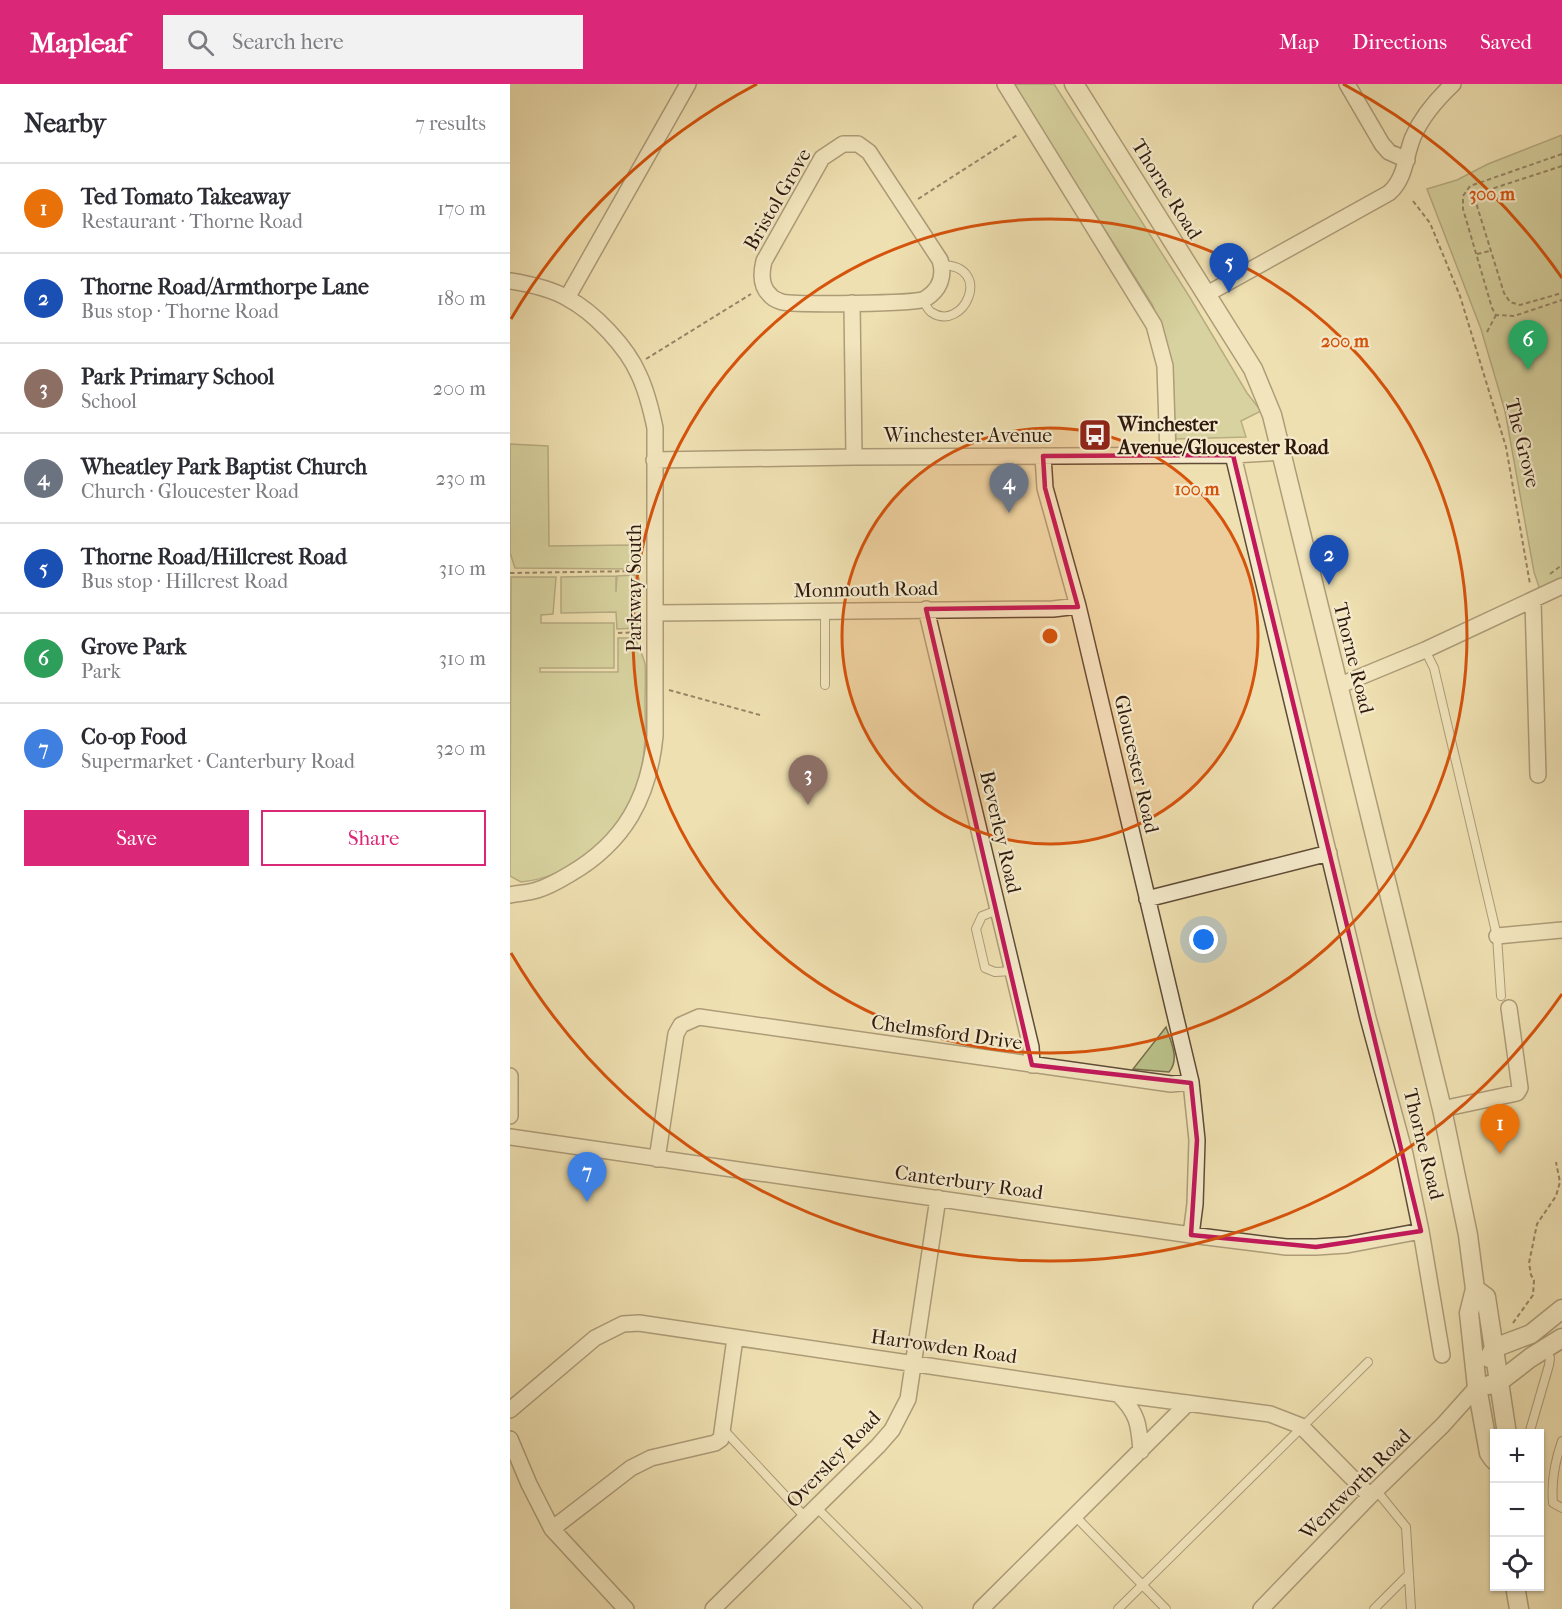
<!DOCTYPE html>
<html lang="en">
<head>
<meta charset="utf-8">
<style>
  body { margin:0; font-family:"IM FELL French Canon",serif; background:#f2f2f3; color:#2b2b33 }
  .controls { position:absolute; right:18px; bottom:18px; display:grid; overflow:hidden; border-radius:0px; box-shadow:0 2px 4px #0004 }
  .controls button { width:54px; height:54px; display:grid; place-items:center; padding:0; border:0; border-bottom:2px solid #e1e1e2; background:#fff; color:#2b2b33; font:30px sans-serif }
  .you { position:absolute; left:694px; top:856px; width:21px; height:21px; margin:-15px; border:4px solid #fff; border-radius:50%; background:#1a73e8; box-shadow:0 0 0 9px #1a73e833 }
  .badge { display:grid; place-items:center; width:39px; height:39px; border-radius:50%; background:#db2777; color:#fff; font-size:20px; font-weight:700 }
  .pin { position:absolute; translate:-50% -50px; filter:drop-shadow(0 2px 3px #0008) }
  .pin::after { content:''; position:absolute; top:32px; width:21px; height:18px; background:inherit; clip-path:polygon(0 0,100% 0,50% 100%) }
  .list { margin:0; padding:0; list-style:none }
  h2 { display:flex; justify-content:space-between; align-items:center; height:78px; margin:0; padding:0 24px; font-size:26px }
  h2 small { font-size:20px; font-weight:400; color:#7c7c81 }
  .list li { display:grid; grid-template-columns:39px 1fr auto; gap:18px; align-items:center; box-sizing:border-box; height:90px; padding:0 24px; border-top:2px solid #e1e1e2 }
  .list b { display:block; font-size:22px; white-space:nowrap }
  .list p { margin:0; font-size:20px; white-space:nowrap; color:#7c7c81 }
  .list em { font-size:20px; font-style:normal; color:#7c7c81 }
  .actions { display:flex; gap:12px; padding:18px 24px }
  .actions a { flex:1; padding:14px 0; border:2px solid #db2777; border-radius:0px; text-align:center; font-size:21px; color:#db2777 }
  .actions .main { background:#db2777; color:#fff }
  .icon { flex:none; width:33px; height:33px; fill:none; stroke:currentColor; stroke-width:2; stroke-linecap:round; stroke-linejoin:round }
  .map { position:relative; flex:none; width:1052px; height:1525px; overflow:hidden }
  header { display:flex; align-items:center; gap:36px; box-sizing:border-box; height:84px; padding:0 30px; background:#db2777; color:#fff }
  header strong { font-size:28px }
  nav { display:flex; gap:33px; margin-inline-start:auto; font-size:21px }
  .search { width:420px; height:54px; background:#f2f2f3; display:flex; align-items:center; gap:15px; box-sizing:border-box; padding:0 21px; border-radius:0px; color:#7c7c81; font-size:22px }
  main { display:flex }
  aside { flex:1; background:#fff }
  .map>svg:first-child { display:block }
  .green { fill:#bbc28a; stroke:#756e4c; stroke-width:1.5 }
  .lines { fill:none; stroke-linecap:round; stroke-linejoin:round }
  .service-casing { stroke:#5f4b37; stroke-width:10 }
  .minor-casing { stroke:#5f4b37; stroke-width:18 }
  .tertiary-casing { stroke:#5f4b37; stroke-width:21 }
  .path { stroke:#2f190e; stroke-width:2; stroke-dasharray:4.5 3; stroke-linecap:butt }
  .service { stroke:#f5ebcc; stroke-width:8 }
  .minor { stroke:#f5ebcc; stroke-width:15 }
  .tertiary { stroke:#f5ebcc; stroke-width:18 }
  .marked { fill:none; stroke:#c2185b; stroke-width:4.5; stroke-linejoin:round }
  .ring { fill:none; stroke:#d6530c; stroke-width:3 }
  .labels { text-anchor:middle; stroke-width:4.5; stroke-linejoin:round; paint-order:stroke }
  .street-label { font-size:20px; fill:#2f190e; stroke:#f5ebcc }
  .poi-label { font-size:20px; font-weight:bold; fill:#2f190e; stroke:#f5ebcc; text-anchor:start }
  .centre { fill:#d6530c; stroke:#f5ebcc; stroke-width:3 }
  .ring-label { font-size:18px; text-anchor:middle; font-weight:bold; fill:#d6530c; stroke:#f5ebcc; stroke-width:4.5; stroke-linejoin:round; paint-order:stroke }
</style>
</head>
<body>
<header>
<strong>Mapleaf</strong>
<div class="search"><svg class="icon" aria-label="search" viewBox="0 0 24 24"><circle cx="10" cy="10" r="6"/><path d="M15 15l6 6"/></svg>Search here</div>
<nav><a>Map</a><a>Directions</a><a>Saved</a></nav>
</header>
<main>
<aside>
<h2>Nearby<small>7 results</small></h2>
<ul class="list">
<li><span class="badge" style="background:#e8710a">1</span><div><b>Ted Tomato Takeaway</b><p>Restaurant · Thorne Road</p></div><em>170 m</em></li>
<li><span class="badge" style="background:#1a4fb4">2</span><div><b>Thorne Road/Armthorpe Lane</b><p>Bus stop · Thorne Road</p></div><em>180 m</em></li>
<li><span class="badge" style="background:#8d6e63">3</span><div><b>Park Primary School</b><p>School</p></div><em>200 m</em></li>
<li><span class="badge" style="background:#6b7280">4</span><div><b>Wheatley Park Baptist Church</b><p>Church · Gloucester Road</p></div><em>230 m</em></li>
<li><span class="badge" style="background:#1a4fb4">5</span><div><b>Thorne Road/Hillcrest Road</b><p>Bus stop · Hillcrest Road</p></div><em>310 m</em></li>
<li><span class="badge" style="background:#2e9e5b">6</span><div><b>Grove Park</b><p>Park</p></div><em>310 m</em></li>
<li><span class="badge" style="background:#3f7fe0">7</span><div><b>Co-op Food</b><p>Supermarket · Canterbury Road</p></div><em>320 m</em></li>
</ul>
<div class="actions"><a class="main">Save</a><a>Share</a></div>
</aside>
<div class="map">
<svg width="1052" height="1525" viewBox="0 0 1052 1525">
  <rect width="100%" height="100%" fill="#efe0b1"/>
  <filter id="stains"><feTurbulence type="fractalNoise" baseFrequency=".00333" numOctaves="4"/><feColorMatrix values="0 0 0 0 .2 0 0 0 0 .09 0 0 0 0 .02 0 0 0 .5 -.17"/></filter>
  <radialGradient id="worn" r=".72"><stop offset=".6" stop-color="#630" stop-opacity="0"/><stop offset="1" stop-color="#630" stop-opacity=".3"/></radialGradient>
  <path class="green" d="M503,0H544L679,212L737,309L751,327L731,337L736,353L666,355C663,310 662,262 642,220Z
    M1052,51V495L1030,506L1024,488L995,327L971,245L917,105L947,96L978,80Z
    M0,360L38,362L39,462L125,461L130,464L126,468L131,477L120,485L5,484L0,469Z
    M125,491L129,494L131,530L126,544L107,545L106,528L51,529V493L106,492V508L107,492Z
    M1,493H46L43,530L31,531V539H104V584H30V588H108V554H125C128,562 133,571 135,580C136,593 135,608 135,621C136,645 136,670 129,694C114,745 66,793 11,798L0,792Z
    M656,943C661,958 670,975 659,988L623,985Z"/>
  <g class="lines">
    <g class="service-casing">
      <path id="service" d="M412,216C415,219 418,226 421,228C453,250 485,182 432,181
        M915,566L924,584L987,852L991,912
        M315,601V526
        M488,826L472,832L466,845L475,884L485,888L503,887
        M213,1345L296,1434
        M1019,1350L1039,1281L1040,1274L1036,1265
        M1052,1357C1045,1377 1041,1397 1043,1419L1052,1424
        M866,1406L896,1443L901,1525
        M306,1423L408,1525
        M565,1432L656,1525
        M608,1525L858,1278
        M864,1525L899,1490"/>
    </g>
    <g class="minor-casing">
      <path id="minor" d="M495,0L644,241L655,282L658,372
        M837,0L872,60L879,68L897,76
        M333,60H348L359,68L430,176C435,192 430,206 415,215C404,220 288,221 272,218C269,217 262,214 260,211C250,202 251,189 254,177L312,74Z
        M0,197C19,200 41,205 57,214C84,228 117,263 129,291C137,308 141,325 145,344V652C139,713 115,758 60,790C50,796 38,803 27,806C18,809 9,809 0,811
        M697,210L879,109C896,94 895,72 903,53C912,32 927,15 943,0
        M57,214L178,0
        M342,219L344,373
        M723,371L858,934L895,1070L911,1147L932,1271
        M533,372L535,404L568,522L681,998
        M144,376L344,373L723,371L773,368
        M1023,517L1028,691
        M416,525L521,963L522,981
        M145,529L543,525L568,522
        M828,602L915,566L1052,502
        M637,815L819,769
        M987,852L1052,846
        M0,992V1032
        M932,1025L1007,1009L1010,1004L999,924
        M0,1053L681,1151L776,1163H806L837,1161L911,1147
        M147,1075L166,950L171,941L189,933L661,1000L681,998L687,1056L685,1120L681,1151
        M608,1310C628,1329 629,1341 631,1367
        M0,1326L85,1254L113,1240L129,1239L608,1310L760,1330L791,1342L860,1412
        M0,1355L19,1400L42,1445L116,1525
        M42,1445L121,1384L141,1374L205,1359L211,1355L225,1254
        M203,1525L368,1362L382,1346L398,1315L428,1114
        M471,1525L678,1319
        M751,1525L860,1412L933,1341L967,1303"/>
    </g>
    <g class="tertiary-casing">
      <path id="tertiary" d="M564,0L743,285L762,331L932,1025L958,1151L965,1205L959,1229L967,1303L979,1369L984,1376
        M965,1205L976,1213L997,1350
        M979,1274L984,1264L1021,1250L1052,1225
        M979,1301L989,1298L1020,1274L1052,1254
        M1005,1502L1009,1525"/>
    </g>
    <path class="path" d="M1052,70L960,102L953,112V125L982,224L986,231L1004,232L1052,216
      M1052,82L972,108L967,122L994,209L1000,218L1010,221L1052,209
      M408,115L509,50
      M903,117L920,139L950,212L996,363L1020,500
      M967,170L980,167
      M977,248L986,231
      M136,275L241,210
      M0,489L130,487
      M1040,490L1052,481
      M108,549L130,548
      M159,606L250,631
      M1003,1239L1023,1211L1024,1196L1021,1191L1019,1179L1027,1140L1046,1112L1050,1098L1046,1078"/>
    <use href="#service" class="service"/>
    <use href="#minor" class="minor"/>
    <use href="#tertiary" class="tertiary"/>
  </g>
  <path d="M0 0H1052V1525H0ZM723,371L911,1147L806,1163L681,1151L687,1056L681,999L522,981L416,525L568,523L535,404L533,372Z" fill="#efe0b1" fill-opacity=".55" fill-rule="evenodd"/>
  <path class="marked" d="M723,371L911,1147L806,1163L681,1151L687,1056L681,999L522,981L416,525L568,523L535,404L533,372Z"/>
  <circle cx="540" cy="552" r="208" fill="#d6530c" fill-opacity=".12"/>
  <g class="ring">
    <circle cx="540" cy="552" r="208"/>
    <circle cx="540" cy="552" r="417"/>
    <path d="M1052 910A625 625 0 0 1 1 869M1 235A625 625 0 0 1 247 0M833 0A625 625 0 0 1 1052 194"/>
  </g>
  <defs>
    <g id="bus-square" transform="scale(1.725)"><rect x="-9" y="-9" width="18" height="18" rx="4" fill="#8f2418" stroke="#f5ebcc"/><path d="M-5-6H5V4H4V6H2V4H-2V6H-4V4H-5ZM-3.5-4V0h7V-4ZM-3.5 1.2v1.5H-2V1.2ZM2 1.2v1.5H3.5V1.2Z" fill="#fff"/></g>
  </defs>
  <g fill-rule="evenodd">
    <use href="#bus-square" x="585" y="351"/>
  </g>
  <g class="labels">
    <g class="street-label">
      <text transform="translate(657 105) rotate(58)" y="7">Thorne Road</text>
      <text transform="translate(267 115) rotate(-60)" y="7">Bristol Grove</text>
      <text x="458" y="358">Winchester Avenue</text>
      <text transform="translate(1013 359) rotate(76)" y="7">The Grove</text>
      <text transform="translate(124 504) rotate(-90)" y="7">Parkway South</text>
      <text transform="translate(356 505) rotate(-1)" y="7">Monmouth Road</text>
      <text transform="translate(844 574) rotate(76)" y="7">Thorne Road</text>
      <text transform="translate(627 680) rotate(77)" y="7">Gloucester Road</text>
      <text transform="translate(491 748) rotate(77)" y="7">Beverley Road</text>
      <text transform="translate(437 948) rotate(8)" y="7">Chelmsford Drive</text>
      <text transform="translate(914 1060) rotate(76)" y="7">Thorne Road</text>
      <text transform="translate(459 1098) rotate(8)" y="7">Canterbury Road</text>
      <text transform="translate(434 1262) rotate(8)" y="7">Harrowden Road</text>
      <text transform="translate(323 1375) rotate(-46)" y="7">Oversley Road</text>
      <text transform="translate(845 1400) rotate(-45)" y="7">Wentworth Road</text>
    </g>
    <g class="poi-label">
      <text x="608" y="347">Winchester<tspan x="608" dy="23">Avenue/Gloucester Road</tspan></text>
    </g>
  </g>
  <circle cx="540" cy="552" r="9" class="centre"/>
  <g class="ring-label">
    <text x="982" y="116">300 m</text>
    <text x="835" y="263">200 m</text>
    <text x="687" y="411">100 m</text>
  </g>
  <rect width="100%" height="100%" filter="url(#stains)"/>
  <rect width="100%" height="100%" fill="url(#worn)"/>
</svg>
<div class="controls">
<button>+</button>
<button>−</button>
<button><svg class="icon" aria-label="locate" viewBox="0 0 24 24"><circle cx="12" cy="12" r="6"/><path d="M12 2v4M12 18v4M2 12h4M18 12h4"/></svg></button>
</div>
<div class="you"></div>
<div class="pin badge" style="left:990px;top:1070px;background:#e8710a">1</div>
<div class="pin badge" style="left:819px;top:501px;background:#1a4fb4">2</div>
<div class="pin badge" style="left:298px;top:721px;background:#8d6e63">3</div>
<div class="pin badge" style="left:499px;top:429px;background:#6b7280">4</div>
<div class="pin badge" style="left:719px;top:209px;background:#1a4fb4">5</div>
<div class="pin badge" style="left:1018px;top:286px;background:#2e9e5b">6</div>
<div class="pin badge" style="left:77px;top:1118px;background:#3f7fe0">7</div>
</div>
</main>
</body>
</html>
